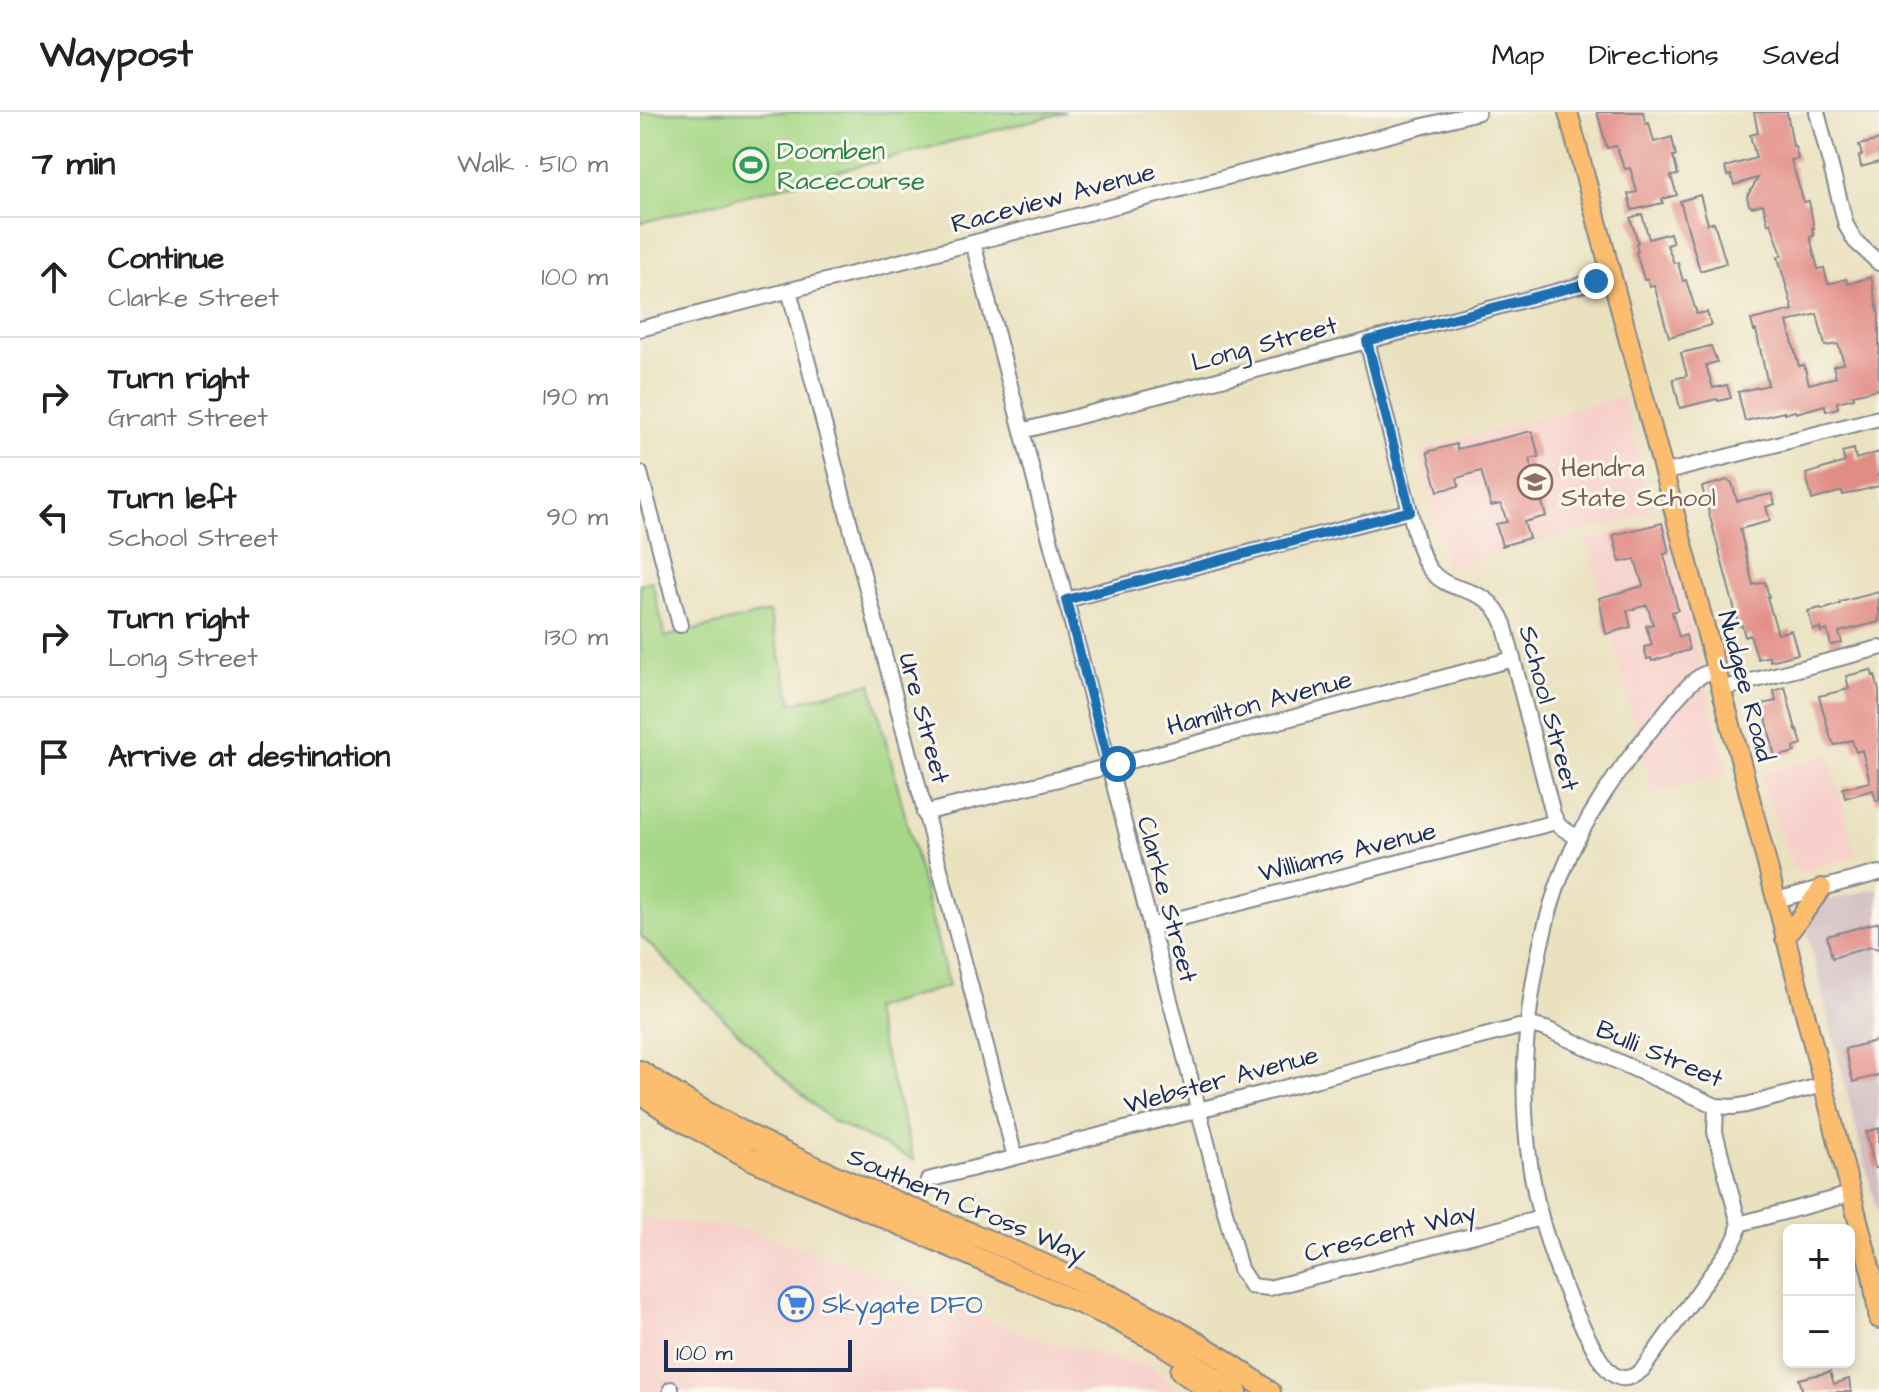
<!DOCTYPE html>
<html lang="en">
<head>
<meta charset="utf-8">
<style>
  body { margin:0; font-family:"Architects Daughter",sans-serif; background:#f6f6f6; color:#222 }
  .controls { position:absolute; right:24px; bottom:24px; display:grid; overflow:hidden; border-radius:12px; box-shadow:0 4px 12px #0003 }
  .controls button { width:72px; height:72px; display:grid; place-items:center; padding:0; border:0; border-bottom:2px solid #e0e0e0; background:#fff; color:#222; font:40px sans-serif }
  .scale { position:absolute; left:24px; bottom:20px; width:188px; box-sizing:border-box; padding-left:8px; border:4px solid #1b2f5e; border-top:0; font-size:22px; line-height:28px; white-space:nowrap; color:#1b2f5e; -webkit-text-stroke:6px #fbf7ec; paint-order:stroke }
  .stop { position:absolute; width:24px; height:24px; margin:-18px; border:6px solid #1f6fb2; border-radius:50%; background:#fff }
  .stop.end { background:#1f6fb2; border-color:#fff; box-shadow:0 2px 8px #0008 }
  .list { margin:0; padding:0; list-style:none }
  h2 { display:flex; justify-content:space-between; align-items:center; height:104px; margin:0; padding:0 32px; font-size:34px }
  h2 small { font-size:26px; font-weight:400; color:#767676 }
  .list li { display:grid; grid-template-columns:52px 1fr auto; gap:24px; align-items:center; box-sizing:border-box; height:120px; padding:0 32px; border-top:2px solid #e0e0e0 }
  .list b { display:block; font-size:30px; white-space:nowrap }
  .list p { margin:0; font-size:26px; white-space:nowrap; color:#767676 }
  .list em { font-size:26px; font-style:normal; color:#767676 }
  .icon { flex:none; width:44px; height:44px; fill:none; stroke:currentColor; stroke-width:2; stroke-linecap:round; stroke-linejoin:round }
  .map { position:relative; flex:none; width:1239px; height:1280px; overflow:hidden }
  header { display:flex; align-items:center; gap:48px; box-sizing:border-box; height:112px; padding:0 40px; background:#fff; border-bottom:2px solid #e0e0e0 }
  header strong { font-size:38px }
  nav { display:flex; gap:44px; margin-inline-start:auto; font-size:28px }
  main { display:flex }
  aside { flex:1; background:#fff }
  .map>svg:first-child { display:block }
  .built { fill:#f7d0cb }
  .industrial { fill:#d2bec2 }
  .green { fill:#a6d786; stroke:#608372; stroke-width:2 }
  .building { fill:#e28c86; fill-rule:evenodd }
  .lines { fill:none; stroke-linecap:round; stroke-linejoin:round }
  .minor-casing { stroke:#82888e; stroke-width:18 }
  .major-casing { stroke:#82888e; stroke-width:22 }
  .highway-casing { stroke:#82888e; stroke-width:24 }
  .minor { stroke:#fff; stroke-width:14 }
  .major { stroke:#fcbd6e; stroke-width:18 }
  .highway { stroke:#fcbd6e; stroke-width:20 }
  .route { stroke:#1f6fb2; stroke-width:10 }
  .labels { text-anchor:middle; stroke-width:6; stroke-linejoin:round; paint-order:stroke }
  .leisure-label { font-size:26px; fill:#27864d; stroke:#fbf7ec; text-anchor:start }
  .street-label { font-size:26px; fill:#1b2f5e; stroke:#fbf7ec }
  .education-label { font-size:26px; fill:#785e54; stroke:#fbf7ec; text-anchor:start }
  .shop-label { font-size:26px; fill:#366cbe; stroke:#fbf7ec; text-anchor:start }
</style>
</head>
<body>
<header>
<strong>Waypost</strong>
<nav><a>Map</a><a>Directions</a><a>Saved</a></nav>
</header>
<main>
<aside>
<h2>7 min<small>Walk · 510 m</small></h2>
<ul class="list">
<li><svg class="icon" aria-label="ahead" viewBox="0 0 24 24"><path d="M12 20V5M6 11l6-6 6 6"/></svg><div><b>Continue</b><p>Clarke Street</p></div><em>100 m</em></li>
<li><svg class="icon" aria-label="right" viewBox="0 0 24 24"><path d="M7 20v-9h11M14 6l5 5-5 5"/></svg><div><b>Turn right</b><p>Grant Street</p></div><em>190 m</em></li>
<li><svg class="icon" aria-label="left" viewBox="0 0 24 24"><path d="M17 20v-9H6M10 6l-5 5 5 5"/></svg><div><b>Turn left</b><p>School Street</p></div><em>90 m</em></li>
<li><svg class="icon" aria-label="right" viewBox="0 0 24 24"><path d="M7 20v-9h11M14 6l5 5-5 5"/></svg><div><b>Turn right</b><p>Long Street</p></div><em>130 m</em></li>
<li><svg class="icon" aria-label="arrive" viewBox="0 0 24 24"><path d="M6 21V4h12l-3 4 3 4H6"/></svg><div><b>Arrive at destination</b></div></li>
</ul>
</aside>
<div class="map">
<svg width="1239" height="1280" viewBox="0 0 1239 1280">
  <rect width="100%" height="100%" fill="#fbf7ec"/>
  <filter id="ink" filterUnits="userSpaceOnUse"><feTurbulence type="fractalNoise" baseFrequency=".0125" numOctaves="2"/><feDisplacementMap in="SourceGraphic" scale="16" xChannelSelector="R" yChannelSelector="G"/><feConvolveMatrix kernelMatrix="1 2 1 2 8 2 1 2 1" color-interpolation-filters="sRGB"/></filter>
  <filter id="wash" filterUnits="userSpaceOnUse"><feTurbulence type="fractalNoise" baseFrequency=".006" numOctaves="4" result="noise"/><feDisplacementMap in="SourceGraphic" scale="32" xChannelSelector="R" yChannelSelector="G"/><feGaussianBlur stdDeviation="1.8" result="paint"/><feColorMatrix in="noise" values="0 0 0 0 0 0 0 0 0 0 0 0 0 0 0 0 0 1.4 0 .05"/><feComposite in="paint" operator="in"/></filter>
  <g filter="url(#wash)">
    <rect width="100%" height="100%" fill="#eae1bf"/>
    <path class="built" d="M983,284L1013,401L808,455L778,338Z
      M1024,408L1088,660L1012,682L947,429Z
      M1190,643L1216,744L1162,760L1153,755L1119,662Z
      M0,1106L105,1117L226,1157L397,1227L508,1254L544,1280H0Z"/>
    <path class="industrial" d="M1239,776V1108L1168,823L1172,800L1188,788Z"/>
    <path class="green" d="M0,0H426L0,111Z
      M12,469L25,525L129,500L152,591L231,571L309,874L232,897L274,1048L192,1009L148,970L0,823V472Z"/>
    <g id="blocks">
      <path class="building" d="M957,0H1003L1006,12L1009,11L1014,30L1032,25L1036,44H1033L1038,63L1031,64L1037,83L1022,87L1023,91L992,98L988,82L997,80L990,56L985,57L976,34L967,36Z
        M1114,0H1147L1153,34H1155L1158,47L1151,48L1163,87L1164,90L1169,89L1174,116H1172L1174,124L1170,125L1178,157L1184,156L1188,172L1206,167L1208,172L1231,165L1239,204V277L1213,283L1214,286L1197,290L1198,296L1186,299L1185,293L1156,301L1155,299L1144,302V300L1105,309L1098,280L1128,273L1116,218L1114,219L1111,208L1153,198L1138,145L1142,143L1131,111L1128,112L1123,92L1113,95L1109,93L1107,85L1118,66L1094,73L1091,63L1087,64L1085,55L1116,46L1110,23L1118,21ZM1177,202L1185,234L1198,232L1204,251L1193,254L1196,265L1169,272L1164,253L1159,254L1147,210Z
        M1239,28V50L1221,55L1219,44L1222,43L1219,33Z
        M1060,83L1068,112L1074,110L1086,151L1060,159L1040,89Z
        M1002,102L1009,127L1030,121L1033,131L1027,133L1034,151H1038L1043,169L1046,168L1057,202L1067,200L1071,213L1029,225L1014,173L1010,174L1007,167L1004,168L996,140L998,139L996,131L998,130L990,106Z
        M1071,234L1077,250L1066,253L1073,276L1087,273L1091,286L1078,289L1077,287L1040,296L1033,267L1047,264L1041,241Z
        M892,319L899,345L889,347L906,404L884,410L889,426L862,434L856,412L867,410L861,392L851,394L841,359L817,366L819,374L798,379L787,340L816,332L817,337Z
        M1214,337L1216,347L1239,340V374L1203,383L1202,379L1172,388L1166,362L1205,350L1202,340Z
        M1088,368L1092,371L1097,389L1132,382L1135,392L1126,395L1130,409L1100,417L1113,473L1125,470L1129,485H1127L1138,522L1151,518L1158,542L1130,549L1129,544L1118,547L1110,523L1105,525L1102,513L1099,514L1062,375Z
        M1022,411L1029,441L1024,442L1038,498L1032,500L1039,525L1046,523L1049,538L1012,549L1011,546L1007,547L1004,535L1012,533L1006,514L1013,512L1007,493L987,499L991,515L966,522L959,486L1003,474L995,447L980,450L973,423Z
        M1239,480V510L1199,520L1202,531L1191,533L1187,518L1181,520L1180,516L1173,518L1168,499L1181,496L1182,498L1200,492V490Z
        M1231,558L1233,564L1235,563L1239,579V689H1236L1233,678L1205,686L1203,676L1230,670L1222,638L1216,640L1212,628L1195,633L1191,627L1179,584L1209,577L1206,564Z
        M1145,575L1156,618L1157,617L1162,632L1154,635L1155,640L1135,645L1123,592L1136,589L1134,579Z
        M1239,810V837L1230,835L1192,846L1187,824Z
        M1239,928V963L1213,970L1205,937Z
        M1239,1016V1056H1235L1226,1020Z
        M1190,1260L1194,1272L1209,1267L1211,1280H1163L1159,1267Z"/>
    </g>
  </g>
  <g filter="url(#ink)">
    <use href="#blocks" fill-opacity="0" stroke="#82888e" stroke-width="2"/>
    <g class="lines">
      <g class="minor-casing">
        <path id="minor" d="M1177,0L1206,113L1215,129L1239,151
          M333,131L600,1157L611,1174L629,1176L901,1106
          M149,178L375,1045
          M0,217L838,0
          M727,229C740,281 753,333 766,384C772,405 777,437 788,455C810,487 847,468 864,512L913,702L919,714L938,726
          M382,319L972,165
          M0,361L40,513
          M1023,361L1239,306
          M426,488L770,399
          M1076,559C1070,560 1064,561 1059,565C1050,570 1044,579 1037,586C1023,603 1009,620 995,638C975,664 955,694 939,724C915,770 901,823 893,874C872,1002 889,1117 951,1231C962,1252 976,1280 1002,1258L1092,1133L1097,1123L1099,1112L1211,1082
          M1081,577L1239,536
          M284,701L478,652L873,547
          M1136,788L1239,761
          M510,814L916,710
          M1076,994L1075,1020L1099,1112
          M288,1068L879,915L894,914L906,917L1076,994L1093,995L1106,993L1183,973
          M31,1280V1277"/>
      </g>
      <g class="major-casing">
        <path id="major" d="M928,0L1104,662L1232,1163L1239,1207
          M1145,826L1182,776"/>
      </g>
      <g class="highway-casing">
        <path id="highway" d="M0,959C196,1093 441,1136 630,1280
          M0,981L34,1004L111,1047L469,1204L517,1229L597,1280
          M541,1259L571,1280"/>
      </g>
      <use href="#minor" class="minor"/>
      <use href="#major" class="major"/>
      <use href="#highway" class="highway"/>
    </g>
  </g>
  <g class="lines" filter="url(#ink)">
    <path class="route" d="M478,652L469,654L426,488L770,399L727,229L956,169"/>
  </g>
  <defs>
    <g id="stadium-ring" transform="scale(1.8)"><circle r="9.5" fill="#fbf7ec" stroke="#2e9e5b" stroke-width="1.5"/><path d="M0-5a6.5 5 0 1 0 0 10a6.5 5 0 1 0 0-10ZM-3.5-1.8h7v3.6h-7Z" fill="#2e9e5b"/></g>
    <g id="school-ring" transform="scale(1.8)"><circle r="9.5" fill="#fbf7ec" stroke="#8d6e63" stroke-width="1.5"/><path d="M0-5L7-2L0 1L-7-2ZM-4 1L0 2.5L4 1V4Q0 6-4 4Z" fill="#8d6e63"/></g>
    <g id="supermarket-ring" transform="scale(1.8)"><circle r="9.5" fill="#fbf7ec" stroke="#3f7fe0" stroke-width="1.5"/><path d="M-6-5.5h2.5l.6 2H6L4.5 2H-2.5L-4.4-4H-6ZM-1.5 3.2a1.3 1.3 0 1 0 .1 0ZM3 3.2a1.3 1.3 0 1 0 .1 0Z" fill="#3f7fe0"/></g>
  </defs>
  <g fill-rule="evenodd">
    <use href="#stadium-ring" x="111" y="53"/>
    <use href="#school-ring" x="895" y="370"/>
    <use href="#supermarket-ring" x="156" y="1192"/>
  </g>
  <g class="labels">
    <g class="leisure-label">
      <text x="137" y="47">Doomben<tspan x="137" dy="30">Racecourse</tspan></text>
    </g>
    <g class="street-label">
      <text transform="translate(413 85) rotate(-15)" y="9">Raceview Avenue</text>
      <text transform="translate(624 231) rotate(-15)" y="9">Long Street</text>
      <text transform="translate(1107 574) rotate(75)" y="9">Nudgee Road</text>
      <text transform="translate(619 590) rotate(-15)" y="9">Hamilton Avenue</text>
      <text transform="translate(910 596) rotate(75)" y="9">School Street</text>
      <text transform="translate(285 606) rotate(75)" y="9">Ure Street</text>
      <text transform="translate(707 739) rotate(-14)" y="9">Williams Avenue</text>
      <text transform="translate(528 787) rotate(75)" y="9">Clarke Street</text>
      <text transform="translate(1020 941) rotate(23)" y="9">Bulli Street</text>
      <text transform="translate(581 967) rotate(-15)" y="9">Webster Avenue</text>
      <text transform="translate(327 1092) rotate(23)" y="9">Southern Cross Way</text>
      <text transform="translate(750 1120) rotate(-14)" y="9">Crescent Way</text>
    </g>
    <g class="education-label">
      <text x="921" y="364">Hendra<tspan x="921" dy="30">State School</tspan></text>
    </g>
    <g class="shop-label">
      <text x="182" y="1201">Skygate DFO</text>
    </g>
  </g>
</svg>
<div class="controls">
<button>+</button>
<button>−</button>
</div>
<div class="scale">100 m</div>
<div class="stop" style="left:478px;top:652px"></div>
<div class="stop end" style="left:956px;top:169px"></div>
</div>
</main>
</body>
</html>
